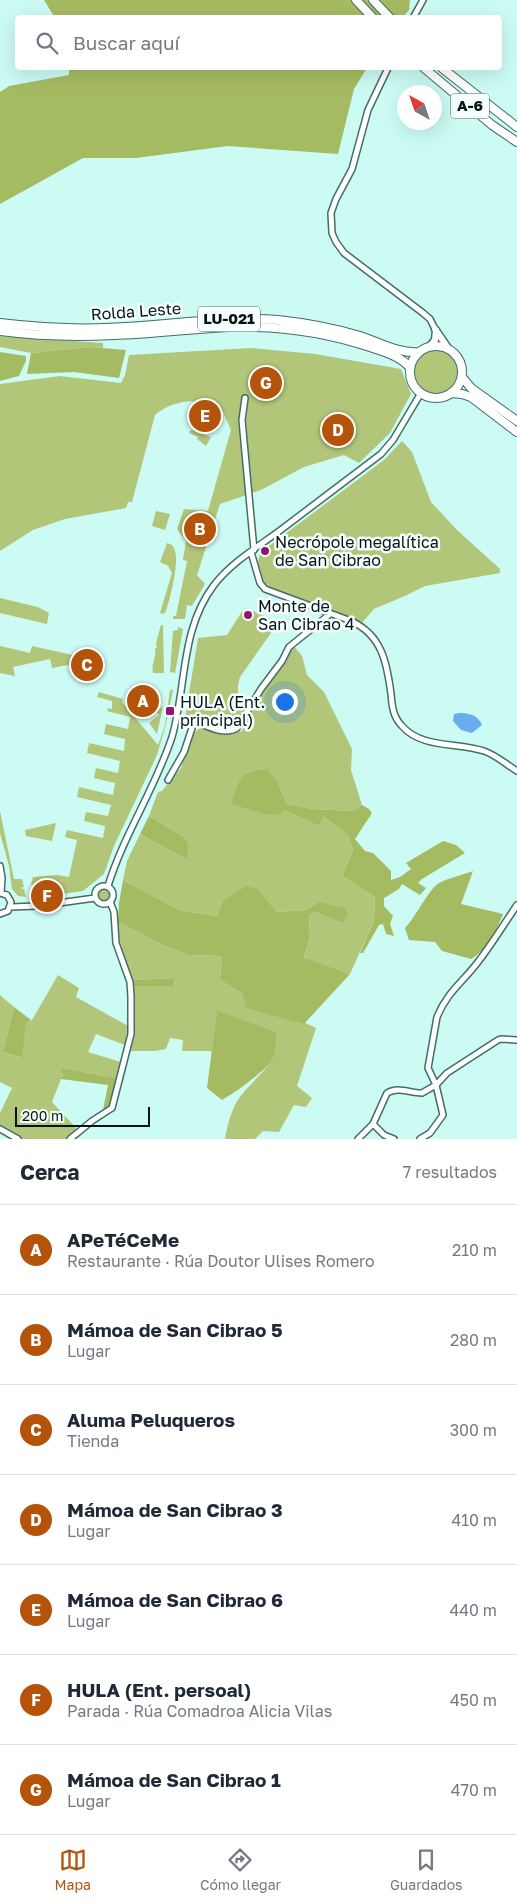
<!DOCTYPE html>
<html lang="es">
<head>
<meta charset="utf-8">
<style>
  body { margin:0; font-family:"Golos Text",sans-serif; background:#f2f2f3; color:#1f2937 }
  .compass { position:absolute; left:397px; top:85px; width:45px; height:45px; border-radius:50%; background:#fff; box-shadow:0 5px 20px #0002; rotate:320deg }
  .scale { position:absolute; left:15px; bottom:12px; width:135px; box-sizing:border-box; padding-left:5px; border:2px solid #031412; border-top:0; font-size:14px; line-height:18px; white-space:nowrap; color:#031412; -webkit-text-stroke:4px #f6fffd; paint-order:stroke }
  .you { position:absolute; left:284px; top:701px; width:18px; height:18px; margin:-12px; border:4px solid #fff; border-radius:50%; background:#1a73e8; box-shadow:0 0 0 8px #1a73e833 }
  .badge { display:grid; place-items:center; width:32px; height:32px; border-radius:50%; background:#b45309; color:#fff; font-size:16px; font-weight:700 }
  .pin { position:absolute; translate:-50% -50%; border:2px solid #fff; box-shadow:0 1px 5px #0006 }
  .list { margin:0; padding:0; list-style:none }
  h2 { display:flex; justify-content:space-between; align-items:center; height:65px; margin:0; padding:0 20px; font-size:21px }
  h2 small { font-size:16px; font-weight:400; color:#747a83 }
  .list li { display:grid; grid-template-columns:32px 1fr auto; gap:15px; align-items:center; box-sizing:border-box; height:90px; padding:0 20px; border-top:1px solid #e0e1e3 }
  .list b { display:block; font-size:19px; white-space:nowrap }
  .list p { margin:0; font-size:16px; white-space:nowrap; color:#747a83 }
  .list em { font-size:16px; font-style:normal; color:#747a83 }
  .icon { flex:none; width:28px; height:28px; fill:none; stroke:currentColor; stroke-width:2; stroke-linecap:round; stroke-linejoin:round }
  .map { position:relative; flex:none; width:517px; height:1139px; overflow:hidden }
  .search { position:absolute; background:#fff; box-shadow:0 5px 20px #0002; left:15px; right:15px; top:15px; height:55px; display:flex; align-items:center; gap:12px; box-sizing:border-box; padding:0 18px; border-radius:5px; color:#747a83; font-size:19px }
  .sheet { height:695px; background:#fff }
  nav { display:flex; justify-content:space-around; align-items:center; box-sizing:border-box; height:70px; border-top:1px solid #e0e1e3; background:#fff; font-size:14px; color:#747a83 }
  nav a { display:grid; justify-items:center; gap:2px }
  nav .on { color:#b45309 }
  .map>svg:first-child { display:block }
  .green { fill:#b2c67a; fill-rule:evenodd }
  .forest { fill:#a5bb62 }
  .water { fill:#68adee }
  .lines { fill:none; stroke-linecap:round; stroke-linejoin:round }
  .minor-casing { stroke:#426e68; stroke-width:8 }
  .major-casing { stroke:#426e68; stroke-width:9 }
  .highway-casing { stroke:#426e68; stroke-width:10 }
  .minor { stroke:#fff; stroke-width:5 }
  .major { stroke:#fff; stroke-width:6 }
  .highway { stroke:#fff; stroke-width:8 }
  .poi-dot { fill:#93136e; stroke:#f6fffd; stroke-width:2 }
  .labels { text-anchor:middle; stroke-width:5; stroke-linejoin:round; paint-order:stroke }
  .shield { fill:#f6fffd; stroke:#4c5a58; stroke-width:1 }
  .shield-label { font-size:15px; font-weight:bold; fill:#031412 }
  .street-label { font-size:16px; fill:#031412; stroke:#f6fffd }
  .poi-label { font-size:16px; fill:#031412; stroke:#f6fffd; text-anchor:start }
</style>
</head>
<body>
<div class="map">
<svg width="517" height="1139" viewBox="0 0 517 1139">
  <rect width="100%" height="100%" fill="#cbfbf3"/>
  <path class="green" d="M0,336L103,343V348L90,347L31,353L0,347Z
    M251,348L315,354L401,369L411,394L390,433L359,463L344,455L304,467L261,490L220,504L197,575L205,584L192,606L187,605L185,619H173V616H176L187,561L183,560L186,541L177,529L184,509L208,511L231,430L223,412C216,409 208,404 200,402C185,399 166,405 155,415L132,502H128L126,508L65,519L33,530L0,551V384L60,376L121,383L125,375L129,355ZM196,519H205C209,525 213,530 207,537L198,540L190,531L191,523Z
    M413 371a23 23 0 1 1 46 0a23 23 0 1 1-46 0Z
    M191,430L211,437L206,446L197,439L198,437L189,433Z
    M402,441L412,452L431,502L457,530L500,569V573L425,586L407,595L374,609L361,624L266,587C258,576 255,565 261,552L384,460Z
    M156,511L170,514L165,530L152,526Z
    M167,543C171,544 174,546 175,551C179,563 170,601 165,613L162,614L160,613L172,573L168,566L160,562Z
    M0,598L38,607L49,613L47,624L0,613Z
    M246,609L261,614L278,623L240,677C236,690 238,700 245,711C234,726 229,734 209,725C205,724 202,721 198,721C194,720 190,721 186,720L185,718L198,638L227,635L241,613Z
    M161,625H163L164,673H153C151,663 157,657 155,648H157L156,643Z
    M178,627L183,629L175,673L170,672L173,631L178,630Z
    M293,645L302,656L307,675L324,692L352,749L351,770L362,805L354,811L312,809L287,804L277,781L284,810L319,826L324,817L348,835L353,850L342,876L375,897L374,921L350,974L304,959L310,937L309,915L315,912L342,923L318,902L306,910L275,912L258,889L222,902L217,916L179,910L123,880L127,861L140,834L187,860L184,837L149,816L158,792L162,791L181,768L192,734L200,728H206L223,735L242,731L255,701Z
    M0,646L30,653L32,646L77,656L78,663L52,668L50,659L13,667L15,676L0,673Z
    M170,690H173L166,724L157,755L114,846L104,874L83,891L41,897L31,884L33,877L57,875L69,877L77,840L65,837L67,830L103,838L105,826L84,821L86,812L108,816L111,805L77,797L79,787L113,795L115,783L94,778L96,768L118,773L120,761L87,753L89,743L124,751L125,739L104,734L106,724L128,729L130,717L107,711L108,708L112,709V701L97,697L99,692L123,699L122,702L158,745L165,725Z
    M130,700L152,706L154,707L143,715Z
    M163,706L157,734L149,723L159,715L157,712Z
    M0,811L14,879H22L24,887L20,888L24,889L26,897L18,896L12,889L9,866L0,833Z
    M56,823L52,841L26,836L25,830Z
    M98 894a6 6 0 1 1 12 0a6 6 0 1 1-12 0Z
    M118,922L163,945L188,955L222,956L220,980L243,994L316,1028L297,1086L312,1098L306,1107L294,1105L279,1132L263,1131L255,1139H225C227,1126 231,1112 237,1101C246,1087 262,1075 271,1061L217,1012L212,1051H182L183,1040L170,1038L166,1049L155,1051H129L131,986H174L175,978L130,980L119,937Z
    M58,975L79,988L76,997L128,1026L125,1045L96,1034L88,1052L121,1062L116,1078L62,1068L59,1072L63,1074L52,1102L77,1129L67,1139H23L0,1125V1113L12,1088L0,1082V995L14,1007L3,1052L21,1058L26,1024L32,1020Z"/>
  <path class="forest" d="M44,0H410L409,10L402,18H55Z
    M69,68H367L354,89L338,154L228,146L136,158H83L0,204V92L9,86L69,75Z
    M90,347L126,350L119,378L74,372L27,374L31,353Z
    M0,352L26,356V361L19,376L0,381Z
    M267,769L277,781L287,804L312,809L354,811L362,805L369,809L372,813L355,839L365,851L373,853L391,871V880L400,877L411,869L406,863L443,841L456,845L465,853L422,879L418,883L426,888L420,895L402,884L399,889L384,898V906L393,916L390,924L394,936L386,934L383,924L379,925L363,953H360L374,921L375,897L342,876L353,850L348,835L324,817L319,826L284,810L280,815L265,814L231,804C240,779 238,772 267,769Z
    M149,816L184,837L188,844L187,860L140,834Z
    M473,871L461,904L503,914C496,932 488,949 471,959L442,951L435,942L409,940L405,928C416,917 428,890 439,883C449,878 462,875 473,871Z
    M123,880L179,910L217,916L222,902L246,886L258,889L276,912L306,910L318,902L345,908L348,915L342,923L315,912L309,915L310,937L304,958L350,974L304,1024L246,1008L243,994L220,980L222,956L188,955L163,945L118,922L119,903Z
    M175,978L174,986H131L130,980Z
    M14,1007L31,1020L26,1024L22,1058L3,1052Z
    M217,1011L276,1032C276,1041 276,1051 272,1060C265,1071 235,1093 222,1100L207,1088Z
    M62,1068L116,1078L108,1109L103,1110L108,1085L61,1079L63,1074L59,1072Z"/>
  <path class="water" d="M459,713C469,713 478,715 482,725L472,733L461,730L453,721L454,714Z"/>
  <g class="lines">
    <g class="minor-casing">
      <path id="minor" d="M413,18L423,0
        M388,68L368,110L352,169L336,199L331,213L332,233L336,242L344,253L423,313L430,319L435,329
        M245,398L242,420L254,550
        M251,552L260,583L265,589L351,621C382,635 387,663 391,694C392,706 393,717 402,726C422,749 458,742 484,751C496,755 507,765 517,771
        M168,780L184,752L193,725L199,723C211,728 225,735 237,728L261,689L282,661L289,647L330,614
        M0,866L2,878L1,893
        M95 895a9 9 0 1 1 18 0a9 9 0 1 1-18 0Z
        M108,886C124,834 155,789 172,737C187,685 180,630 214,585C231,563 256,548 278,532C312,506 347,480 381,454L393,440L421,393
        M0,893L7,895L11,902L8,911L0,914
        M11,907L37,906L95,898
        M373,1124L384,1135L394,1139
        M0,1129L18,1139
        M70,1139L92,1121L112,1108L131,1034V997L130,982L116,943L114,912L110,902
        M358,1139L373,1124L387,1093C398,1086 409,1093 422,1093L436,1085L428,1068L437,1017C448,991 462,983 478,962C492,944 504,924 517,905
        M420,1139L430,1133L443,1115L436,1085L447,1073L498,1040L501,1039L517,1040"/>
    </g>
    <g class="major-casing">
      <path id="major" d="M435,329L448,348
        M430,346L435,340L436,330"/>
    </g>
    <g class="highway-casing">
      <path id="highway" d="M356,0L373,18
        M373,0L390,18
        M424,68L492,125L517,142
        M442,68L517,127
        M0,323C42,328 84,330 126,327C177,324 227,316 278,320C306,323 333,328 360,336C379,342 399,354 419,352
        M0,331C38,336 76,337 114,335C147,334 180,330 213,328C266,324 319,330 370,347C384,352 401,356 410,368
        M410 372a26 26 0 1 1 52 0a26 26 0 1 1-52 0Z
        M462,377L471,388L517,421
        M451,393L462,394L471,397L517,432"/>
    </g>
    <use href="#minor" class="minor"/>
    <use href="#major" class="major"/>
    <use href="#highway" class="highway"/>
  </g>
  <g class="poi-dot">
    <circle cx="265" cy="551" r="5"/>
    <circle cx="248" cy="615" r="5"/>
    <rect x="165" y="706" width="10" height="10" rx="2.5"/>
  </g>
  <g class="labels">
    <g class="shield">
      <rect x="451" y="93.5" width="38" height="25" rx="4"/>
      <rect x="198" y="306.5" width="62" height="25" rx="4"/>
    </g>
    <g class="shield-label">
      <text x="470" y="111">A-6</text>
      <text x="229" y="324">LU-021</text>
    </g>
    <g class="street-label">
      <text transform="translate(136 311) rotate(-4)" y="6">Rolda Leste</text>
    </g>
    <g class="poi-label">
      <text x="275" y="548">Necrópole megalítica<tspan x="275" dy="18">de San Cibrao</tspan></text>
      <text x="258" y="612">Monte de<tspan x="258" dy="18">San Cibrao 4</tspan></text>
      <text x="180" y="708">HULA (Ent.<tspan x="180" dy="18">principal)</tspan></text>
    </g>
  </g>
</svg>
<svg class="compass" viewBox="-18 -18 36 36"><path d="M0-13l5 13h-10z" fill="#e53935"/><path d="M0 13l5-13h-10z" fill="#747a83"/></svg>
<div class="scale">200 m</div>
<div class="you"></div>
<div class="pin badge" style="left:143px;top:701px">A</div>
<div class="pin badge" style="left:200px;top:529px">B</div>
<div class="pin badge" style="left:87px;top:665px">C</div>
<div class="pin badge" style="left:338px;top:430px">D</div>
<div class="pin badge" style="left:205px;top:416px">E</div>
<div class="pin badge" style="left:47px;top:896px">F</div>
<div class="pin badge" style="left:266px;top:383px">G</div>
<div class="search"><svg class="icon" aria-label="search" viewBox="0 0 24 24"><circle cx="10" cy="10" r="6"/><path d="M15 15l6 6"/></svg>Buscar aquí</div>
</div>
<section class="sheet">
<h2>Cerca<small>7 resultados</small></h2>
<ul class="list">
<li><span class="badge">A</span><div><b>APeTéCeMe</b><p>Restaurante · Rúa Doutor Ulises Romero</p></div><em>210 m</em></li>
<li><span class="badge">B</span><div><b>Mámoa de San Cibrao 5</b><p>Lugar</p></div><em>280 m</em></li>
<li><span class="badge">C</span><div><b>Aluma Peluqueros</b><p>Tienda</p></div><em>300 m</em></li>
<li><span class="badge">D</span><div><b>Mámoa de San Cibrao 3</b><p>Lugar</p></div><em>410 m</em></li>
<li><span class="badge">E</span><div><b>Mámoa de San Cibrao 6</b><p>Lugar</p></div><em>440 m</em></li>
<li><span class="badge">F</span><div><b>HULA (Ent. persoal)</b><p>Parada · Rúa Comadroa Alicia Vilas</p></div><em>450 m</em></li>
<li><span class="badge">G</span><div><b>Mámoa de San Cibrao 1</b><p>Lugar</p></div><em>470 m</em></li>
</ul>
</section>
<nav>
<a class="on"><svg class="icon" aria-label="map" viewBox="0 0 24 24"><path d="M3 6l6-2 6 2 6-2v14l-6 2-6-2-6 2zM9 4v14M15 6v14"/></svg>Mapa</a>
<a><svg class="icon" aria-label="directions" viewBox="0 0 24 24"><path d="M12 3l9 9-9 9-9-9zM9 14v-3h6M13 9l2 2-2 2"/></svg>Cómo llegar</a>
<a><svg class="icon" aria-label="saved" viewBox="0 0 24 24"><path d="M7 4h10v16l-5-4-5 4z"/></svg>Guardados</a>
</nav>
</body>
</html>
